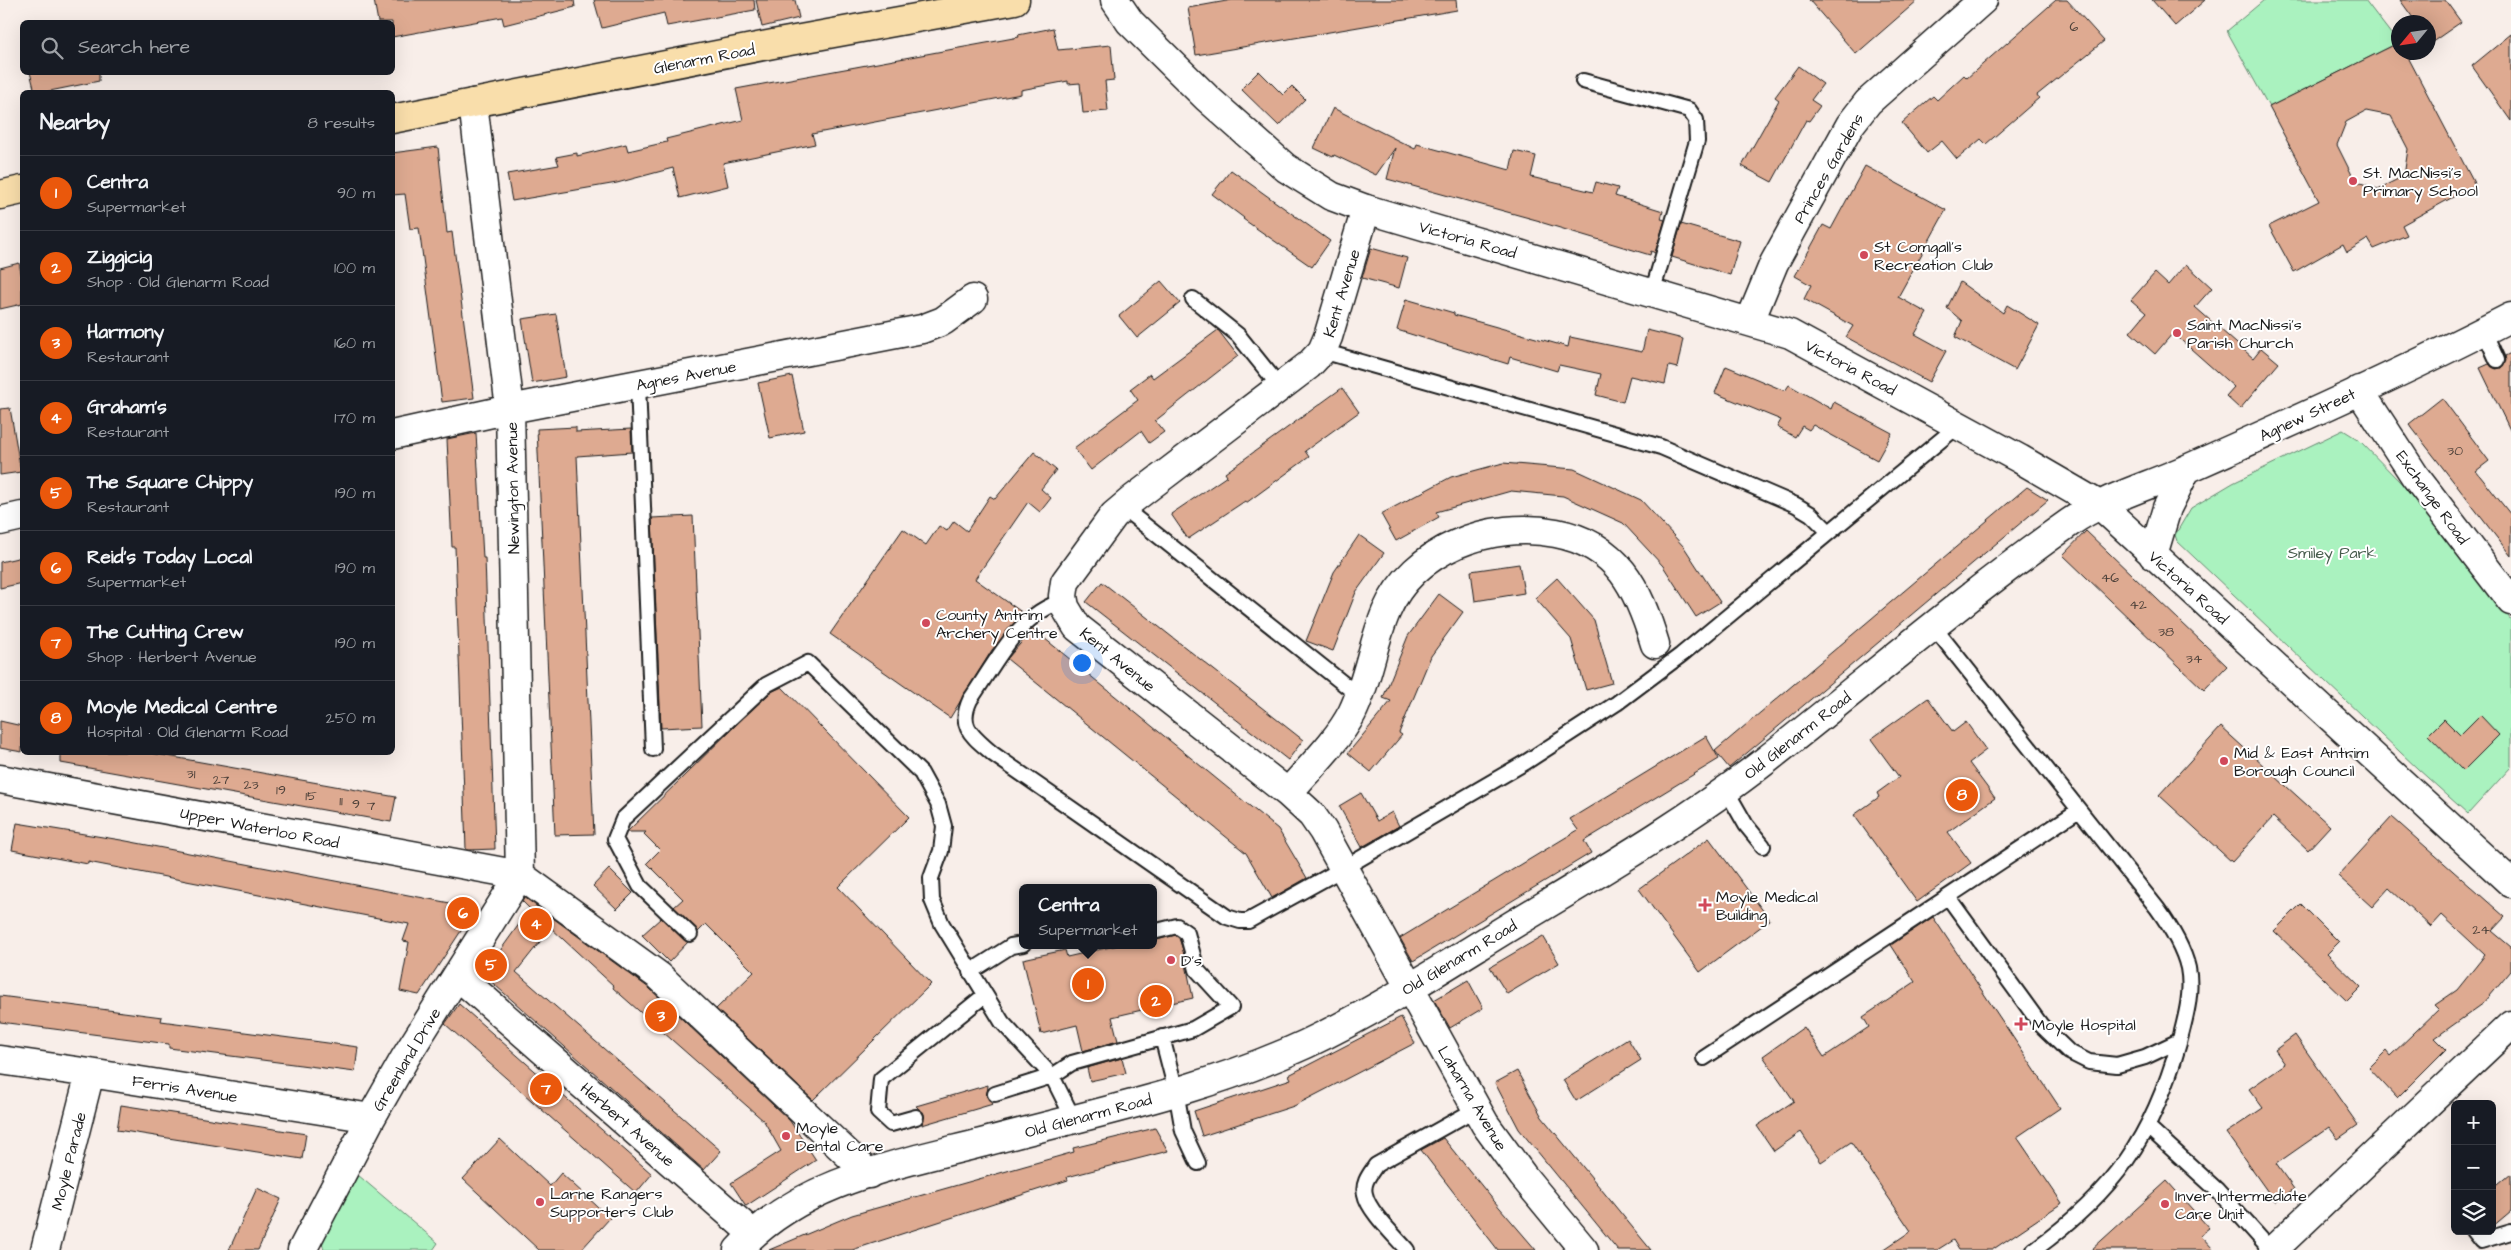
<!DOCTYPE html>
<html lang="en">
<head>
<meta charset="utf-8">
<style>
  body { margin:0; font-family:"Architects Daughter",sans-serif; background:#20242c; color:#f1f3f6 }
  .controls { position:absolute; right:15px; bottom:15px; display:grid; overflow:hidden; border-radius:8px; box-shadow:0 5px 20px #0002 }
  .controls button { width:45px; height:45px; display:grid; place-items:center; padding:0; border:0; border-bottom:1px solid #363941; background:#171b24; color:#f1f3f6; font:25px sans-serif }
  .compass { position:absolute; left:2391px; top:15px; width:45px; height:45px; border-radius:50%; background:#171b24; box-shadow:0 5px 20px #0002; rotate:241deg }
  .you { position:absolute; left:1081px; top:662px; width:18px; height:18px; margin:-12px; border:4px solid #fff; border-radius:50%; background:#1a73e8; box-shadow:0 0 0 8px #1a73e833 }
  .badge { display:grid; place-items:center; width:32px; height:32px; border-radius:50%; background:#ea580c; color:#fff; font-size:16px; font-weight:700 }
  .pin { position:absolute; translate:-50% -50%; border:2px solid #fff; box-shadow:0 1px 5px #0006 }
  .popup { position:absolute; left:1019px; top:884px; width:138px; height:65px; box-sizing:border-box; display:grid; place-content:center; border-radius:8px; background:#171b24; filter:drop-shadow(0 1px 4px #0005); font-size:16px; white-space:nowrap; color:#9ea1a6 }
  .popup b { font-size:19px; color:#f1f3f6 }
  .popup::after { content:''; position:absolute; left:50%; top:100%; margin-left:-10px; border:10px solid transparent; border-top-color:#171b24 }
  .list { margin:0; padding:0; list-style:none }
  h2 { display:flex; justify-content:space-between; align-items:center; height:65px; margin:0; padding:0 20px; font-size:21px }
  h2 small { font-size:16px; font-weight:400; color:#9ea1a6 }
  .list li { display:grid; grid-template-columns:32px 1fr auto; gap:15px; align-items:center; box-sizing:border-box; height:75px; padding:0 20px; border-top:1px solid #363941 }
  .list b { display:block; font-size:19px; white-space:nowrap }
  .list p { margin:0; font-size:16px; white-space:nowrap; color:#9ea1a6 }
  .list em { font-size:16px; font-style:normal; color:#9ea1a6 }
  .icon { flex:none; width:28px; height:28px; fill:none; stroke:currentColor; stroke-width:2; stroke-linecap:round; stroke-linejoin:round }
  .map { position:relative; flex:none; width:2511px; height:1250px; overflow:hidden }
  .search { position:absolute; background:#171b24; box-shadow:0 5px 20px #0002; left:20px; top:20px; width:375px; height:55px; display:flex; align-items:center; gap:12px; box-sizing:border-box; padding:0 18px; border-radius:8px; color:#9ea1a6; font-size:19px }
  .panel { position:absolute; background:#171b24; box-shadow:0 5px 20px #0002; left:20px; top:90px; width:375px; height:665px; border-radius:8px }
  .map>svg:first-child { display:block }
  .green { fill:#aaf2bf; stroke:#63876e }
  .building { fill:#deaa91; stroke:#1c1c1c; fill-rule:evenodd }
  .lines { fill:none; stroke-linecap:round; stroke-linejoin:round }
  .lane-casing { stroke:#1c1c1c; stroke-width:18 }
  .street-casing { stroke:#1c1c1c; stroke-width:31 }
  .secondary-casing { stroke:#1c1c1c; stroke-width:31 }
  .primary-casing { stroke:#1c1c1c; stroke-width:31 }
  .lane { stroke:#fff; stroke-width:14 }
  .street { stroke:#fff; stroke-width:28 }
  .secondary { stroke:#fff; stroke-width:28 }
  .primary { stroke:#f9deab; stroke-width:28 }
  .poi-dot { fill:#d1495b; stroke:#fff; stroke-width:2 }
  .labels { text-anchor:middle; stroke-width:4; stroke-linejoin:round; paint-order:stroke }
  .number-label { font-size:14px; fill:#4c4039 }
  .street-label { font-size:16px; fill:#1c1c1c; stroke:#fff }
  .poi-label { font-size:16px; fill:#1c1c1c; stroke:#fff; text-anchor:start }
  .park-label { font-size:16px; fill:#475c4d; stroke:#fff }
</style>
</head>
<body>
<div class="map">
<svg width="2511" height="1250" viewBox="0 0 2511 1250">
  <rect width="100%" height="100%" fill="#f8eee9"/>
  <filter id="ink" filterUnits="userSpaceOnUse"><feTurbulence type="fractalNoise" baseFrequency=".02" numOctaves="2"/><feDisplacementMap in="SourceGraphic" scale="10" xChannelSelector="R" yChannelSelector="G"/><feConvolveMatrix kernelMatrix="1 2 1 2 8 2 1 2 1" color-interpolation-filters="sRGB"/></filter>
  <g filter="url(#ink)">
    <path class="green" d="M2264,0H2365L2398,43L2269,107L2227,31Z
      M2343,430L2359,440L2404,486L2511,620V767L2468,814L2418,769L2177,541L2175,535L2191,508L2233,483Z
      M358,1175L438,1243L433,1250H324L322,1242Z"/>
    <path class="building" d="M374,0H574L575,7L504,25L502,17L392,37V22H378Z
      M594,0H754L755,10L667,26L664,13L602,28Z
      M756,0H795L799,18L762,27Z
      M1232,0H1456L1457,10L1196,55L1188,8Z
      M1809,0H1918L1856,54Z
      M2056,0H2067L2104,41L2037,95L2039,98L1986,144L1981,139L1957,159L1942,141L1927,153L1902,123L1933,96L1937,100L1964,75L1967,78Z
      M2152,0H2205L2175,26Z
      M2400,0H2445L2461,22L2428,45V22H2416Z
      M1053,28L1058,50L1111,45L1114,80L1105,81L1108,111L1083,113L1080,83L1068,84V81L1021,90V94L812,134L815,144L723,163L728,186L680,198L673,168L617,183L512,201L507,174L559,165L556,157L577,153V156L626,144L628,151L667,142L666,139L743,120L736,89L1019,37L1018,35Z
      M2511,34V121L2472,66Z
      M2398,43V52H2418L2409,59L2475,185L2402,225L2407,235L2374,249L2368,239L2347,252L2343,244L2294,272L2269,226L2319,201L2269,107ZM2366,111L2391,116L2408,149L2404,176L2378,189L2355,181L2337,145L2346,122Z
      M1798,66L1823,84L1811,100L1820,106L1809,121L1806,120L1772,182L1742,166L1779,100L1775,97Z
      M1259,71L1283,95L1292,86L1305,99L1279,126L1241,89Z
      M30,72H99V81L45,92H35Z
      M1333,108L1415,149L1417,144L1510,170L1514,151L1536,156L1531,177L1593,192L1596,182L1618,188L1615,196L1663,211L1661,219L1665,220L1655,253L1651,251L1650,255L1540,222V221L1387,179L1395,148L1376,175L1334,155L1333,157L1314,148Z
      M438,147L447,233L452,232L474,398L442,402L419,228L410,229L405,194L392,195V153Z
      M1865,166L1946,210L1898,297L1927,313L1915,334L1946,351L1929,382L1846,337L1853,326L1804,299L1811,285L1795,276L1823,225L1831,229Z
      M1231,170L1330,241L1312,267L1243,219L1244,218L1212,194Z
      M1681,224L1740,241L1730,275L1672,257Z
      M1371,248L1407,258L1399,288L1362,278Z
      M19,263L22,278V304L0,309V268Z
      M2186,264L2212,288L2195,307L2253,358L2261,348L2279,363L2240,409L2226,396L2234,387L2173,333L2155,354L2130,332L2146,313L2131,300L2155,273L2168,285Z
      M1161,281L1180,303L1137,338L1119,316Z
      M1960,282L2003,313L2007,305L2039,325L2015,370L1955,337L1962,321L1947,308Z
      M1406,299L1454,313V315L1568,347L1570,337L1642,352L1647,330L1683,339L1677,368L1669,366L1665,384L1630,376L1623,402L1596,395L1601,374L1559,365L1557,371L1510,357L1508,364L1397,330Z
      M556,314L566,377L532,383L522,319Z
      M1218,330L1238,356L1155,421L1164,432L1149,443L1141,431L1091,470L1074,448L1138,400L1130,389L1150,374L1153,378Z
      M2511,353V432L2480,368L2489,364L2496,369L2501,368L2506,361L2505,356Z
      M1726,366L1785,391L1789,385L1831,409L1834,402L1892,433L1877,460L1813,425L1809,430L1802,426L1795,437L1777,427L1781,420L1715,393Z
      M792,376L804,431L770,438L758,383Z
      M1342,388L1359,412L1305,451L1309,457L1246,503L1245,501L1188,539L1171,514L1227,476L1225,473Z
      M2442,398L2489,461L2476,471L2511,515V556L2409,424Z
      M10,408L21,472L0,475V409Z
      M576,427V432L631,429L632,452L577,456L594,834L555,835L537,429Z
      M476,433L483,558H485L495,849L469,850L466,849L455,547H452L447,439Z
      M1034,452L1056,470L1041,489L1051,498L1040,512L1028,502L975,579L1023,613L992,650L950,718L830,634L903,529L926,545L939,526L947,531L954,521L967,531L990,496L995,499Z
      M1503,463L1574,469L1641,500L1684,547L1720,602L1696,617L1663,566L1623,523L1563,496L1511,491L1436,512L1439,517L1396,541L1381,514L1451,477Z
      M2027,487L2048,500L1729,768L1715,751Z
      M693,516L702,726L661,728L652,518Z
      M2086,531L2227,666L2204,690L2063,555Z
      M1359,535L1384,553L1356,592L1333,651L1306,641L1334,572Z
      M22,557V583L0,588V562Z
      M1519,564L1524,593L1475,601L1471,571Z
      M1557,578L1594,620L1612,683L1586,690L1571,639L1535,598Z
      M1102,582L1303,740L1288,760L1086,602Z
      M1439,594L1463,612L1431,656L1399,733L1402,735L1371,772L1348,753L1391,701L1383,698L1408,636Z
      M1033,629L1278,829L1307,878L1272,898L1246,853L1007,659Z
      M782,687L909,817L838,887L931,984L813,1100L716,1009L754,972L706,924L698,932L674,907L683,899L647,863L660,850L644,834L646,832H627L744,717L771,692Z
      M1928,698L1953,732L1966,722L1986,750L1969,763L1995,798L1948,832L1971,863L1917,902L1854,815L1879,797L1877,793L1899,777L1871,739Z
      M2480,715L2499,735L2463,771L2428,735L2444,719L2460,735Z
      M0,721L22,726V752L0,748Z
      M2221,727L2330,826L2308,850L2273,817L2232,862L2159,795Z
      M1706,736L1719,759L1584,841L1591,853L1413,961L1400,938L1578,830L1570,819Z
      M61,752H145L396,797L391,822L61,763Z
      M1361,793L1377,821L1392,812L1399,826L1362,847L1339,806Z
      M2392,817L2505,917L2492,931L2511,947V971L2484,1003L2435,1038L2446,1049L2397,1098L2369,1068L2386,1051L2390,1056L2439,1009L2435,1005L2457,990L2485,955L2442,915L2431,927L2389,888L2372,907L2338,876Z
      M17,823L121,840L476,908L419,995L400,991L409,942L403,941L409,924L88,862V864L12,850Z
      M1709,838L1770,920L1700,972L1639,889Z
      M609,869L633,893L617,909L593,886Z
      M524,897L649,988L790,1121L816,1160L746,1206L731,1183L781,1151L764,1121L613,988L614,986L551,928L516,972L721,1151L704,1170L478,970L491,950L497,955L530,909L522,901Z
      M2301,904L2339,942L2327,954L2361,987L2347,1001L2274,931Z
      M1933,917L2060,1108L2017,1137L2062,1203L1992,1250H1959L1953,1240L1937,1250H1883L1911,1231L1851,1142L1821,1162L1801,1132L1774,1151L1757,1126L1794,1101L1763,1056L1804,1027L1824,1057L1869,1027L1863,1017L1915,982L1891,945Z
      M661,918L688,942L669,962L642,935Z
      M1175,935L1179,938L1183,950L1193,998L1112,1017L1118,1041L1083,1051L1077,1025L1041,1034L1023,959L1065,950L1067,957L1119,945H1153V941Z
      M1543,936L1559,963L1507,994L1490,967Z
      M1468,980L1483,1008L1450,1028L1434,1000Z
      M0,996L162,1017L161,1021L358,1047L355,1072L169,1048V1044L0,1022Z
      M459,1004L652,1174L636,1193L445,1024Z
      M1401,1017L1415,1043L1294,1106L1202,1136L1194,1111L1291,1079L1289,1075Z
      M2295,1035L2358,1125L2338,1139L2329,1127L2276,1164L2294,1189L2275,1202L2226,1133L2263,1108L2249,1089L2285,1064L2275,1050Z
      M1628,1039L1641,1060L1576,1101L1563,1080Z
      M1122,1058L1126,1073L1090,1081L1087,1068Z
      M1517,1071L1542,1117L1651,1250H1618L1519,1129L1495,1083Z
      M988,1085L987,1096L993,1104L922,1125L924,1114L916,1106Z
      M121,1105L306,1134L302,1159L117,1130Z
      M1155,1128L1168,1151L1067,1177L1068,1180L852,1250H769L852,1215L1074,1152L1073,1148Z
      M1443,1138L1494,1201L1536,1250H1498L1421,1150Z
      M500,1139L550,1186L561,1173L610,1218L581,1250H539L463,1179Z
      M2511,1174V1211L2492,1227V1190Z
      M2167,1181L2209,1228L2200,1235L2214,1250H2091Z
      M257,1188L281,1199L258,1250H229Z"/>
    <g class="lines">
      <g class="lane-casing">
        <path id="lane" d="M1583,81L1689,110L1696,120L1697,141L1652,293
          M1193,299L1238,335L1280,387
          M2484,331L2497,360
          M1322,351L1661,447L1796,505L1811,514L1829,532
          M638,385L653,749
          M1122,507L1359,696
          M1064,601C1018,613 996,663 970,700C957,728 974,737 993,754L1227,917L1240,921H1248L1344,868L1526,762L1617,703L1681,655L1959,425
          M1933,626L2157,908C2170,926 2183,946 2188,968C2193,994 2185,1019 2179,1043C2152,1138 2114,1192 2034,1250
          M1726,790L1746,825L1763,846
          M1948,897L2041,1025L2069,1052L2089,1062L2117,1065L2145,1057L2179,1041
          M690,934L640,886L615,839L623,819L766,685L808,663L921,773L938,804L944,826L941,851L931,878L932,900L942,924L1002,1022L1052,1076L1073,1118
          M970,972L1011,946L1023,944
          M1162,1037L1176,1091L1183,1131L1198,1163
          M1704,1058L2079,810
          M995,1094L1052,1076L1072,1063L1193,1029L1231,1007L1197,970L1187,933L1177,926L1153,932
          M916,1117L891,1124L878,1112L881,1079L985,995
          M2148,1127L2217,1190L2271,1250
          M2473,1231L2481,1241L2511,1232
          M1407,1250C1395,1236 1368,1211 1365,1194C1362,1183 1370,1174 1376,1165L1476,1109"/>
      </g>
      <g class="street-casing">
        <path id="street" d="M473,103L510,409L520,875
          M1366,209L1328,337L1322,351L1309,365L1133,499L1114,515L1065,582L1063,596L1065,607L1077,627L1288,793L1312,815L1323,831L1485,1124L1523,1176L1584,1250
          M2359,390L2415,476L2511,601
          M392,435L510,409L922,329L943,321L973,299
          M0,521L22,516
          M0,779L520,875L659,976L869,1174
          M1288,793C1309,768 1337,742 1352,713C1368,681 1372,645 1386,612C1413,549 1491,520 1556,533C1618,545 1638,588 1655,644
          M458,976L752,1233
          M0,1060L90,1073L371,1118
          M45,1250L90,1073
          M302,1250L371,1118L405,1058L520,875
          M2273,1250L2511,1025"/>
      </g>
      <g class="secondary-casing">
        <path id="secondary" d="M1115,0L1130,22L1207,98L1286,168L1331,196L1366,209L1790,334L2020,459L2101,506L2511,883
          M1750,321L1774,263L1850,125L1868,102L1983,0
          M2153,555L2167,508L2186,470
          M738,1250C799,1181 900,1164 985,1142C1093,1113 1205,1091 1306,1044C1376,1011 1442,968 1509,927C1595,875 1684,824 1765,761C1866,682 1963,598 2069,523C2104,498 2150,486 2189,468C2297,420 2406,371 2511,317"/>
      </g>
      <g class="primary-casing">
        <path id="primary" d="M392,119L773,44L1015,0
          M0,195L22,190"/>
      </g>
      <use href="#lane" class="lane"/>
      <use href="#street" class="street"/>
      <use href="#secondary" class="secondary"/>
      <use href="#primary" class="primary"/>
    </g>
  </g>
  <g class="poi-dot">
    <circle cx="2353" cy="181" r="5"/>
    <circle cx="1864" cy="255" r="5"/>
    <circle cx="2177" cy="333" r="5"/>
    <circle cx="926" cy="623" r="5"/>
    <circle cx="2224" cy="761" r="5"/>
    <path d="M1702.5 897.5h5v5h5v5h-5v5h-5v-5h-5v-5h5z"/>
    <circle cx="1171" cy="960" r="5"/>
    <path d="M2018.5 1016.5h5v5h5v5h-5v5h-5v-5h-5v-5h5z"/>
    <circle cx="786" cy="1136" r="5"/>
    <circle cx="540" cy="1202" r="5"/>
    <circle cx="2165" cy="1204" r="5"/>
  </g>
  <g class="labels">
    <g class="number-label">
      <text x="2074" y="31">6</text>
      <text x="2455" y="455">30</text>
      <text x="2110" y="582">46</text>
      <text x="2138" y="609">42</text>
      <text x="2166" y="636">38</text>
      <text x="2194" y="663">34</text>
      <text x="191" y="778">31</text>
      <text x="221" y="784">27</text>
      <text x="251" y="789">23</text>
      <text x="281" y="794">19</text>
      <text x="311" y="800">15</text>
      <text x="341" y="805">11</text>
      <text x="356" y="808">9</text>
      <text x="371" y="810">7</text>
      <text x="2481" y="934">24</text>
    </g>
    <g class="street-label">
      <text transform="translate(704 58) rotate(-11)" y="6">Glenarm Road</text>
      <text transform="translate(1828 168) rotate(-60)" y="6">Princes Gardens</text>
      <text transform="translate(1468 239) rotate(16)" y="6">Victoria Road</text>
      <text transform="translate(1341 293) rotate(-73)" y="6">Kent Avenue</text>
      <text transform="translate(1851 367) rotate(28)" y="6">Victoria Road</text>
      <text transform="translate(686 375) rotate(-11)" y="6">Agnes Avenue</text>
      <text transform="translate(2307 414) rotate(-25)" y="6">Agnew Street</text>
      <text transform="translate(512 488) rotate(-91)" y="6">Newington Avenue</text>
      <text transform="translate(2433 497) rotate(54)" y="6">Exchange Road</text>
      <text transform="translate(2189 587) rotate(42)" y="6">Victoria Road</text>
      <text transform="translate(1118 659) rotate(39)" y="6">Kent Avenue</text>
      <text transform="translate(1797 735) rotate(-38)" y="6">Old Glenarm Road</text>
      <text transform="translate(260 827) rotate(11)" y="6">Upper Waterloo Road</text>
      <text transform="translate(1459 957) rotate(-31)" y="6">Old Glenarm Road</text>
      <text transform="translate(406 1059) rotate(-59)" y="6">Greenland Drive</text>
      <text transform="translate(185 1088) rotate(9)" y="6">Ferris Avenue</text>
      <text transform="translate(1473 1098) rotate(59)" y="6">Laharna Avenue</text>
      <text transform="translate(1088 1115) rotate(-15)" y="6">Old Glenarm Road</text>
      <text transform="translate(628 1124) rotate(41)" y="6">Herbert Avenue</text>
      <text transform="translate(68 1161) rotate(-76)" y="6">Moyle Parade</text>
    </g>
    <g class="poi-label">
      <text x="2363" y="178">St. MacNissi's<tspan x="2363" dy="18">Primary School</tspan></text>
      <text x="1874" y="252">St Comgall's<tspan x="1874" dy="18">Recreation Club</tspan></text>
      <text x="2187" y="330">Saint MacNissi's<tspan x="2187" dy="18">Parish Church</tspan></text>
      <text x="936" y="620">County Antrim<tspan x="936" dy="18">Archery Centre</tspan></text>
      <text x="2234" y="758">Mid &amp; East Antrim<tspan x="2234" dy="18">Borough Council</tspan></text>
      <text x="1716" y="902">Moyle Medical<tspan x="1716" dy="18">Building</tspan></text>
      <text x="1181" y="966">D's</text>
      <text x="2032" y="1030">Moyle Hospital</text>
      <text x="796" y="1133">Moyle<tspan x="796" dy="18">Dental Care</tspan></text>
      <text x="550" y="1199">Larne Rangers<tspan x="550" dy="18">Supporters Club</tspan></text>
      <text x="2175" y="1201">Inver Intermediate<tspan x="2175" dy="18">Care Unit</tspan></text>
    </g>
    <g class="park-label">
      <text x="2332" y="558">Smiley Park</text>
    </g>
  </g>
</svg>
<div class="controls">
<button>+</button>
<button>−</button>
<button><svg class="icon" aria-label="layers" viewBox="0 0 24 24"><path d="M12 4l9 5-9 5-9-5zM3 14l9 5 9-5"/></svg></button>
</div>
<svg class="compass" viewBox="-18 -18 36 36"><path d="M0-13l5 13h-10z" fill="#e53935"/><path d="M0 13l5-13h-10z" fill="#9ea1a6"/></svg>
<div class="you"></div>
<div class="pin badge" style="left:1088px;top:984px">1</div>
<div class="popup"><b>Centra</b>Supermarket</div>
<div class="pin badge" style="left:1156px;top:1001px">2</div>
<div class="pin badge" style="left:661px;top:1016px">3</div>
<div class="pin badge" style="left:536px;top:924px">4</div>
<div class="pin badge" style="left:491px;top:965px">5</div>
<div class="pin badge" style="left:463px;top:913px">6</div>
<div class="pin badge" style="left:546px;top:1089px">7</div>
<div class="pin badge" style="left:1962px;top:795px">8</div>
<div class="search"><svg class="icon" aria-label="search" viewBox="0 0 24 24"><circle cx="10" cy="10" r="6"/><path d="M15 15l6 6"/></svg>Search here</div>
<section class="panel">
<h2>Nearby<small>8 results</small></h2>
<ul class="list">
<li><span class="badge">1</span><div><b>Centra</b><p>Supermarket</p></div><em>90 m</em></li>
<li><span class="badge">2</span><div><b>Ziggicig</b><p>Shop · Old Glenarm Road</p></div><em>100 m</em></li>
<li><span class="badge">3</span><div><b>Harmony</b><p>Restaurant</p></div><em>160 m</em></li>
<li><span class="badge">4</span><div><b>Graham's</b><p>Restaurant</p></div><em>170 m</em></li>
<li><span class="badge">5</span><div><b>The Square Chippy</b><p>Restaurant</p></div><em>190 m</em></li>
<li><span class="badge">6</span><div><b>Reid's Today Local</b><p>Supermarket</p></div><em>190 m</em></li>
<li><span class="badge">7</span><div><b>The Cutting Crew</b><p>Shop · Herbert Avenue</p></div><em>190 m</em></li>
<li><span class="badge">8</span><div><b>Moyle Medical Centre</b><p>Hospital · Old Glenarm Road</p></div><em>250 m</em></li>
</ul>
</section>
</div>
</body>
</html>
